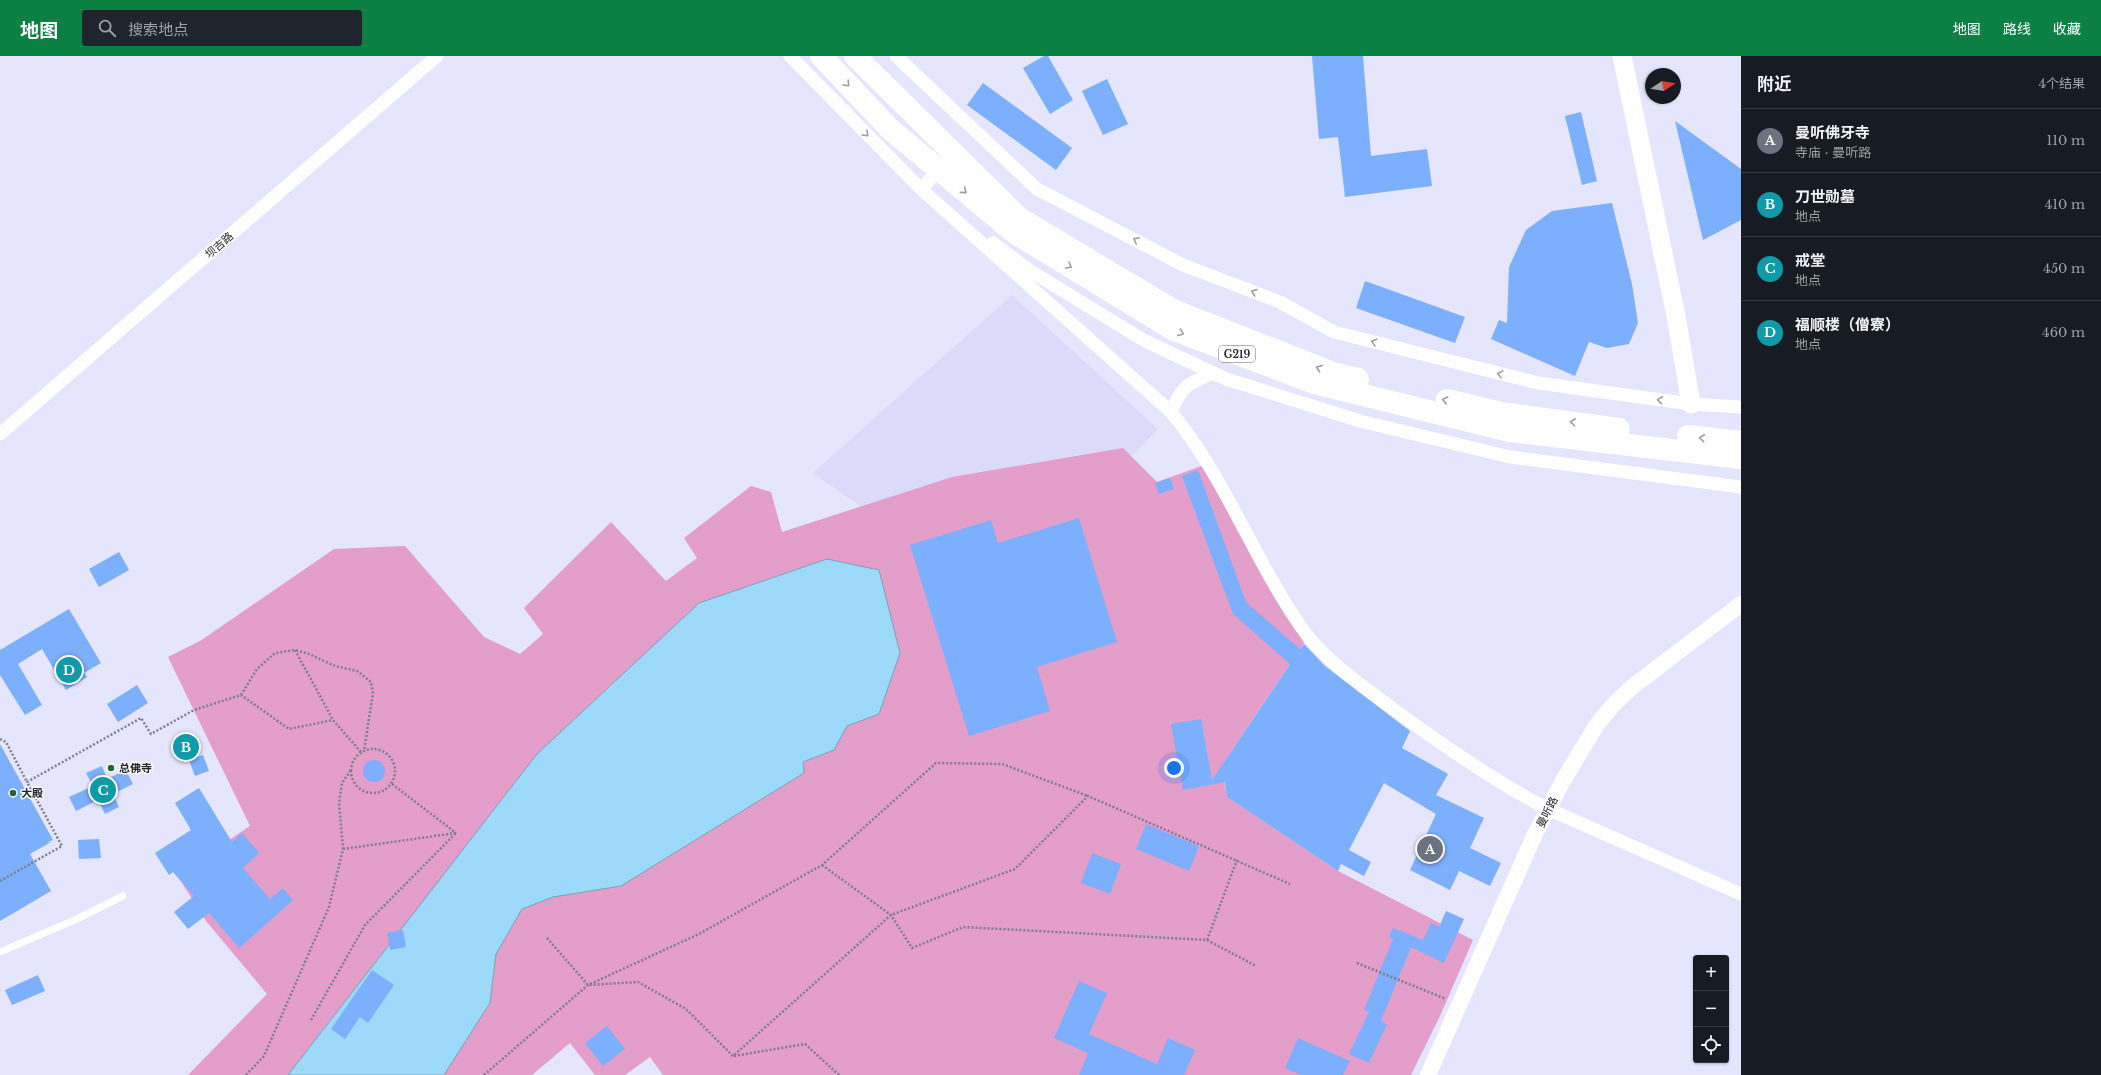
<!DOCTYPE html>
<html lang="zh">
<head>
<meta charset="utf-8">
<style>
  body { margin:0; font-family:"Libre Baskerville","Noto Sans SC",serif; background:#20242c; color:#f1f3f6 }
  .controls { position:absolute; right:12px; bottom:12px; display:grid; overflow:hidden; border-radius:4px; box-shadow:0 1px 3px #0004 }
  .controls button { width:36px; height:36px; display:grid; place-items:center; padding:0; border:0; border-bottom:1px solid #363941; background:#171b24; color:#f1f3f6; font:20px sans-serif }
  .compass { position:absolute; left:1645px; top:12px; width:36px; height:36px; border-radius:50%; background:#171b24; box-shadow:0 1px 3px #0004; rotate:78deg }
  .you { position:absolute; left:1174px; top:712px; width:14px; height:14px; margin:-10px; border:3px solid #fff; border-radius:50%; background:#1a73e8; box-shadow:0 0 0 6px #1a73e833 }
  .badge { display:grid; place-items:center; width:26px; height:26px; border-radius:50%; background:#0b8043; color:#fff; font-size:13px; font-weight:700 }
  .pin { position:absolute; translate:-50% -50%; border:2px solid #fff; box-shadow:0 1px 4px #0006 }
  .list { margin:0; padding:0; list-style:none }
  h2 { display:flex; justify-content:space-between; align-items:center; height:52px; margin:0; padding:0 16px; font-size:17px }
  h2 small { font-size:13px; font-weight:400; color:#9ea1a6 }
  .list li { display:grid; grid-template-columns:26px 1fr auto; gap:12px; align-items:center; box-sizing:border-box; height:64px; padding:0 16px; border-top:1px solid #363941 }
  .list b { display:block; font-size:15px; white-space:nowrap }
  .list p { margin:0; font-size:13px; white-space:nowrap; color:#9ea1a6 }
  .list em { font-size:13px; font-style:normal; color:#9ea1a6 }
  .icon { flex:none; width:22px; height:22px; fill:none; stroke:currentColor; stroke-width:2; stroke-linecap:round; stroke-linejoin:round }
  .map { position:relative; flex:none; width:1741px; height:1019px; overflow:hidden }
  header { display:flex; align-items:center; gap:24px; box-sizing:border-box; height:56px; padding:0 20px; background:#0b8043; color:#fff }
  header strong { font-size:19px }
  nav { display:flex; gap:22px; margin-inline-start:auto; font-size:14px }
  .search { width:280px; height:36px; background:#20242c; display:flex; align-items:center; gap:10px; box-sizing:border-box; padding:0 14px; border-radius:4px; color:#9ea1a6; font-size:15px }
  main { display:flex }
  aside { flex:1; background:#171b24 }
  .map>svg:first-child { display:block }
  .built { fill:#dbdaf9 }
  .green { fill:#e39eca }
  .water { fill:#9dd9f8; stroke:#78a2bb }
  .building { fill:#7caffd }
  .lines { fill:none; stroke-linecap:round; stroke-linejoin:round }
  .path { stroke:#7d7d8e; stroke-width:2.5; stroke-dasharray:2 2; stroke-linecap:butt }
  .service { stroke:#fff; stroke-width:7 }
  .minor { stroke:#fff; stroke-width:13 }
  .tertiary { stroke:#fff; stroke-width:16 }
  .secondary { stroke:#fff; stroke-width:19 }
  .trunk { stroke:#fff; stroke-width:22 }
  .oneway { stroke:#9c9ca1 }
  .poi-dot { fill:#216835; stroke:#fff; stroke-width:1.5 }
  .labels { text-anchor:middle; stroke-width:3; stroke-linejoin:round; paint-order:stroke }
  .shield { fill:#fff; stroke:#65656d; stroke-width:1 }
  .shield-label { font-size:10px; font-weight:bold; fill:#23232e }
  .street-label { font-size:11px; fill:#23232e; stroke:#fff }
  .poi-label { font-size:11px; font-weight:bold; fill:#23232e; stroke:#fff; text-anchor:start }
</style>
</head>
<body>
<header>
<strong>地图</strong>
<div class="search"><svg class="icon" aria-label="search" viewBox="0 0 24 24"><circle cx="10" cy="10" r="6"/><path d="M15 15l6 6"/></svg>搜索地点</div>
<nav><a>地图</a><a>路线</a><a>收藏</a></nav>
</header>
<main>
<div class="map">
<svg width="1741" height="1019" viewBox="0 0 1741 1019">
  <rect width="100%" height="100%" fill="#e5e5fd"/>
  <path class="built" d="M1012,239L1158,373L1124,408L860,450L813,417Z"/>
  <path class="green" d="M1123,392L1157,426L1204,409L1304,587L1222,709L1227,741L1338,815L1473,884L1440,960L1411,1019H663L650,1001L625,1019H595L570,987L532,1019H188L267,938L206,865L177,819L250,770L168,601L200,585L334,493L405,490L484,581L520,598L543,578L524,552L611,466L666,525L697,502L684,482L751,430L771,436L782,476L952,421Z"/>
  <path class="water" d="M827,503L879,514L900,597L879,658L847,670L834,694L803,706L804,717L621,830L553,841L522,853L496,898L490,947L444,1019H288L537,698L699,547Z"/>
  <path class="building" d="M1044,0H1048L1073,44L1050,58L1023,12Z
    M1312,0H1363L1371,100L1427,93L1432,130L1345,141L1338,81L1319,83Z
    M1107,23L1128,68L1103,79L1082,35Z
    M983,27L1072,92L1056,114L967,49Z
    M1581,56L1597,125L1582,129L1565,60Z
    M1675,65L1741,113V164L1703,184Z
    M1612,147L1632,228L1638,267L1629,288L1607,292L1589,286L1575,320L1491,283L1499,264L1507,267L1509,211L1526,174L1552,155Z
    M1365,225L1465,261L1455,287L1356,252Z
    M1198,414L1246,546L1300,593L1304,588L1325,610L1410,675L1402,692L1448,718L1436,739L1484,762L1470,792L1501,807L1490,830L1459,815L1450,834L1410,814L1436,758L1384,727L1349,794L1371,806L1364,820L1341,808L1338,815L1227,741L1225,726L1183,734L1171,668L1201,663L1212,724L1290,608L1233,558L1182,420Z
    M1170,422L1174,433L1159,438L1155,427Z
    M1079,462L1117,586L1037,611L1050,655L969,680L910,489L991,464L998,487Z
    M119,496L129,514L99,531L89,513Z
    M69,553L101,607L84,617L87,621L66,634L42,593L18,608L42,649L25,659L0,619V594Z
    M137,629L148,647L118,666L107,648Z
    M0,688L53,784L46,787L51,786L30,798L51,835L0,865Z
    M203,699L209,715L195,720L189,704Z
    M363 715a11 11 0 1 1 22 0a11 11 0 1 1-22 0Z
    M102,710L107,723L126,714L133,728L113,738L119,751L105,758L98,744L76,755L69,741L93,730L86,717Z
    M199,732L232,786L242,777L259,797L243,812L270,843L283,832L293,844L239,892L209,857L188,873L174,856L194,840L173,816L169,819L155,797L191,774L175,747Z
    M1146,768L1199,790L1189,815L1136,793Z
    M99,783L101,802L79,803L78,784Z
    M1092,797L1121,808L1110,838L1081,827Z
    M1446,855L1464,863L1444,907L1411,891L1381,965L1387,968L1369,1007L1349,998L1369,956L1364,954L1393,883L1389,881L1393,872L1423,884L1431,867L1439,871Z
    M403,874L406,891L390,894L387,877Z
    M372,914L394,929L368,967L360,961L345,983L331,973Z
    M38,919L45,935L12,949L5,934Z
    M1079,925L1107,937L1089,978L1157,1008L1168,982L1195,994L1184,1019H1079L1088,997L1054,982Z
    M607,970L625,993L603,1010L585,987Z
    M1298,982L1350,1005L1343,1019H1301L1285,1012Z"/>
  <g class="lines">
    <path class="path" d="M295,594L333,664L361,696
      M241,639L257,613L275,597L295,594L309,598L335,610L357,615L371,626L373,637L364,695
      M0,683L6,686L27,726
      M351 715a22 22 0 1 1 44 0a22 22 0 1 1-44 0Z
      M392,728L456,777
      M343,793L456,777
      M822,809L891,859L912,892L963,871L1207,884L1256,910
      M0,825L62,790L27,726L141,662L151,678L194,654L241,639L289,673L333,664
      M547,882L588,929L638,926L686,953L733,1000L891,859L1015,813L1088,740L1290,828
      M1207,884L1237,804
      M1357,907L1446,943
      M311,964L365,869L456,777
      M734,1000L805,988L839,1019
      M246,1019L264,1000L329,851L343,793L339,747L342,727L351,714
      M484,1019L588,929L699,878L822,809L936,707L1002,708L1088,740"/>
    <path class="service" d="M0,896L79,862L123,840"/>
    <path class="minor" d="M790,0L921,133L1171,356C1225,421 1253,502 1301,571C1325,605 1360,628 1393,653C1443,689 1494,725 1548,753L1741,838
      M896,0L1037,133L1183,209L1280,246L1334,276L1538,327L1691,348L1741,351
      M921,133L939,114
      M993,187L1029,214L1145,285L1226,323L1360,365L1510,401L1741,431
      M1171,356C1182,330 1187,328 1213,317
      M0,378L437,0"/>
    <path class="tertiary" d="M1428,1019L1535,778L1564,723L1596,670L1613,649L1632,631L1741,548"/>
    <path class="secondary" d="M1622,0L1676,260L1691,348"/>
    <path class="trunk" d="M821,0L890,73L1015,177L1174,274L1314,327L1510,375L1741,402
      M855,0L1019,162L1173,254L1333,317L1358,323
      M1447,344L1501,357L1619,373
      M1688,380L1741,386"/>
  </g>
  <defs><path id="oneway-chevron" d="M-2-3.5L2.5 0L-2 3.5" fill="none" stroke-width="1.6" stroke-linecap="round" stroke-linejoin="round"/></defs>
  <g class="oneway">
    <use href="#oneway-chevron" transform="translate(847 28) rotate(47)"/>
    <use href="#oneway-chevron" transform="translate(866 78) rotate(45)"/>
    <use href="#oneway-chevron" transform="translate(964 135) rotate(40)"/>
    <use href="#oneway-chevron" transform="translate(1136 184) rotate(-153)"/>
    <use href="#oneway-chevron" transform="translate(1069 210) rotate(31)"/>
    <use href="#oneway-chevron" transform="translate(1254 236) rotate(-159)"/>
    <use href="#oneway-chevron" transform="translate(1181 277) rotate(21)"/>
    <use href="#oneway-chevron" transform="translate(1374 286) rotate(-165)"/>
    <use href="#oneway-chevron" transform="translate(1319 312) rotate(-158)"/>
    <use href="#oneway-chevron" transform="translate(1500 318) rotate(-166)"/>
    <use href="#oneway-chevron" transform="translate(1445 344) rotate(-167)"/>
    <use href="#oneway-chevron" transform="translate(1660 344) rotate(-172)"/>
    <use href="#oneway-chevron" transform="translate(1573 366) rotate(-172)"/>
    <use href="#oneway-chevron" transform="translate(1702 382) rotate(-174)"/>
  </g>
  <g class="poi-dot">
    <circle cx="111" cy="712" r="4"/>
    <circle cx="13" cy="737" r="4"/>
  </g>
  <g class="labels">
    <rect class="shield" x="1219" y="290" width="36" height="16" rx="3"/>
    <g class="shield-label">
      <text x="1237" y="302">G219</text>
    </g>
    <g class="street-label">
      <text transform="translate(219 189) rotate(-41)" y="4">坝吉路</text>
      <text transform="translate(1547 756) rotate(-63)" y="4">曼听路</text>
    </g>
    <g class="poi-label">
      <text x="119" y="716">总佛寺</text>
      <text x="21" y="741">大殿</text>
    </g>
  </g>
</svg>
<div class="controls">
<button>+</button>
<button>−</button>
<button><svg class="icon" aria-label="locate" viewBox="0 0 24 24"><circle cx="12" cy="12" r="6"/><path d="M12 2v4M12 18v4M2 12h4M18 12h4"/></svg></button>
</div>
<svg class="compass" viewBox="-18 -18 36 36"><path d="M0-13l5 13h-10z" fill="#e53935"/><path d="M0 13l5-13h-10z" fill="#9ea1a6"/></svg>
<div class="you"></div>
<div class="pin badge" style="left:1430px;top:793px;background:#6b7280">A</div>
<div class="pin badge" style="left:186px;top:691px;background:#0f9aa8">B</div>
<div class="pin badge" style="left:103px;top:734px;background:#0f9aa8">C</div>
<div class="pin badge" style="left:69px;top:614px;background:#0f9aa8">D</div>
</div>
<aside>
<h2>附近<small>4个结果</small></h2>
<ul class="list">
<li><span class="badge" style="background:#6b7280">A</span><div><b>曼听佛牙寺</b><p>寺庙 · 曼听路</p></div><em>110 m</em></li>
<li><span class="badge" style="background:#0f9aa8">B</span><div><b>刀世勋墓</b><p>地点</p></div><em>410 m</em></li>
<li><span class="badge" style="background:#0f9aa8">C</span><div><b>戒堂</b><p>地点</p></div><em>450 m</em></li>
<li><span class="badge" style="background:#0f9aa8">D</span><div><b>福顺楼（僧寮）</b><p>地点</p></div><em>460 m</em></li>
</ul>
</aside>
</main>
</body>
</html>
